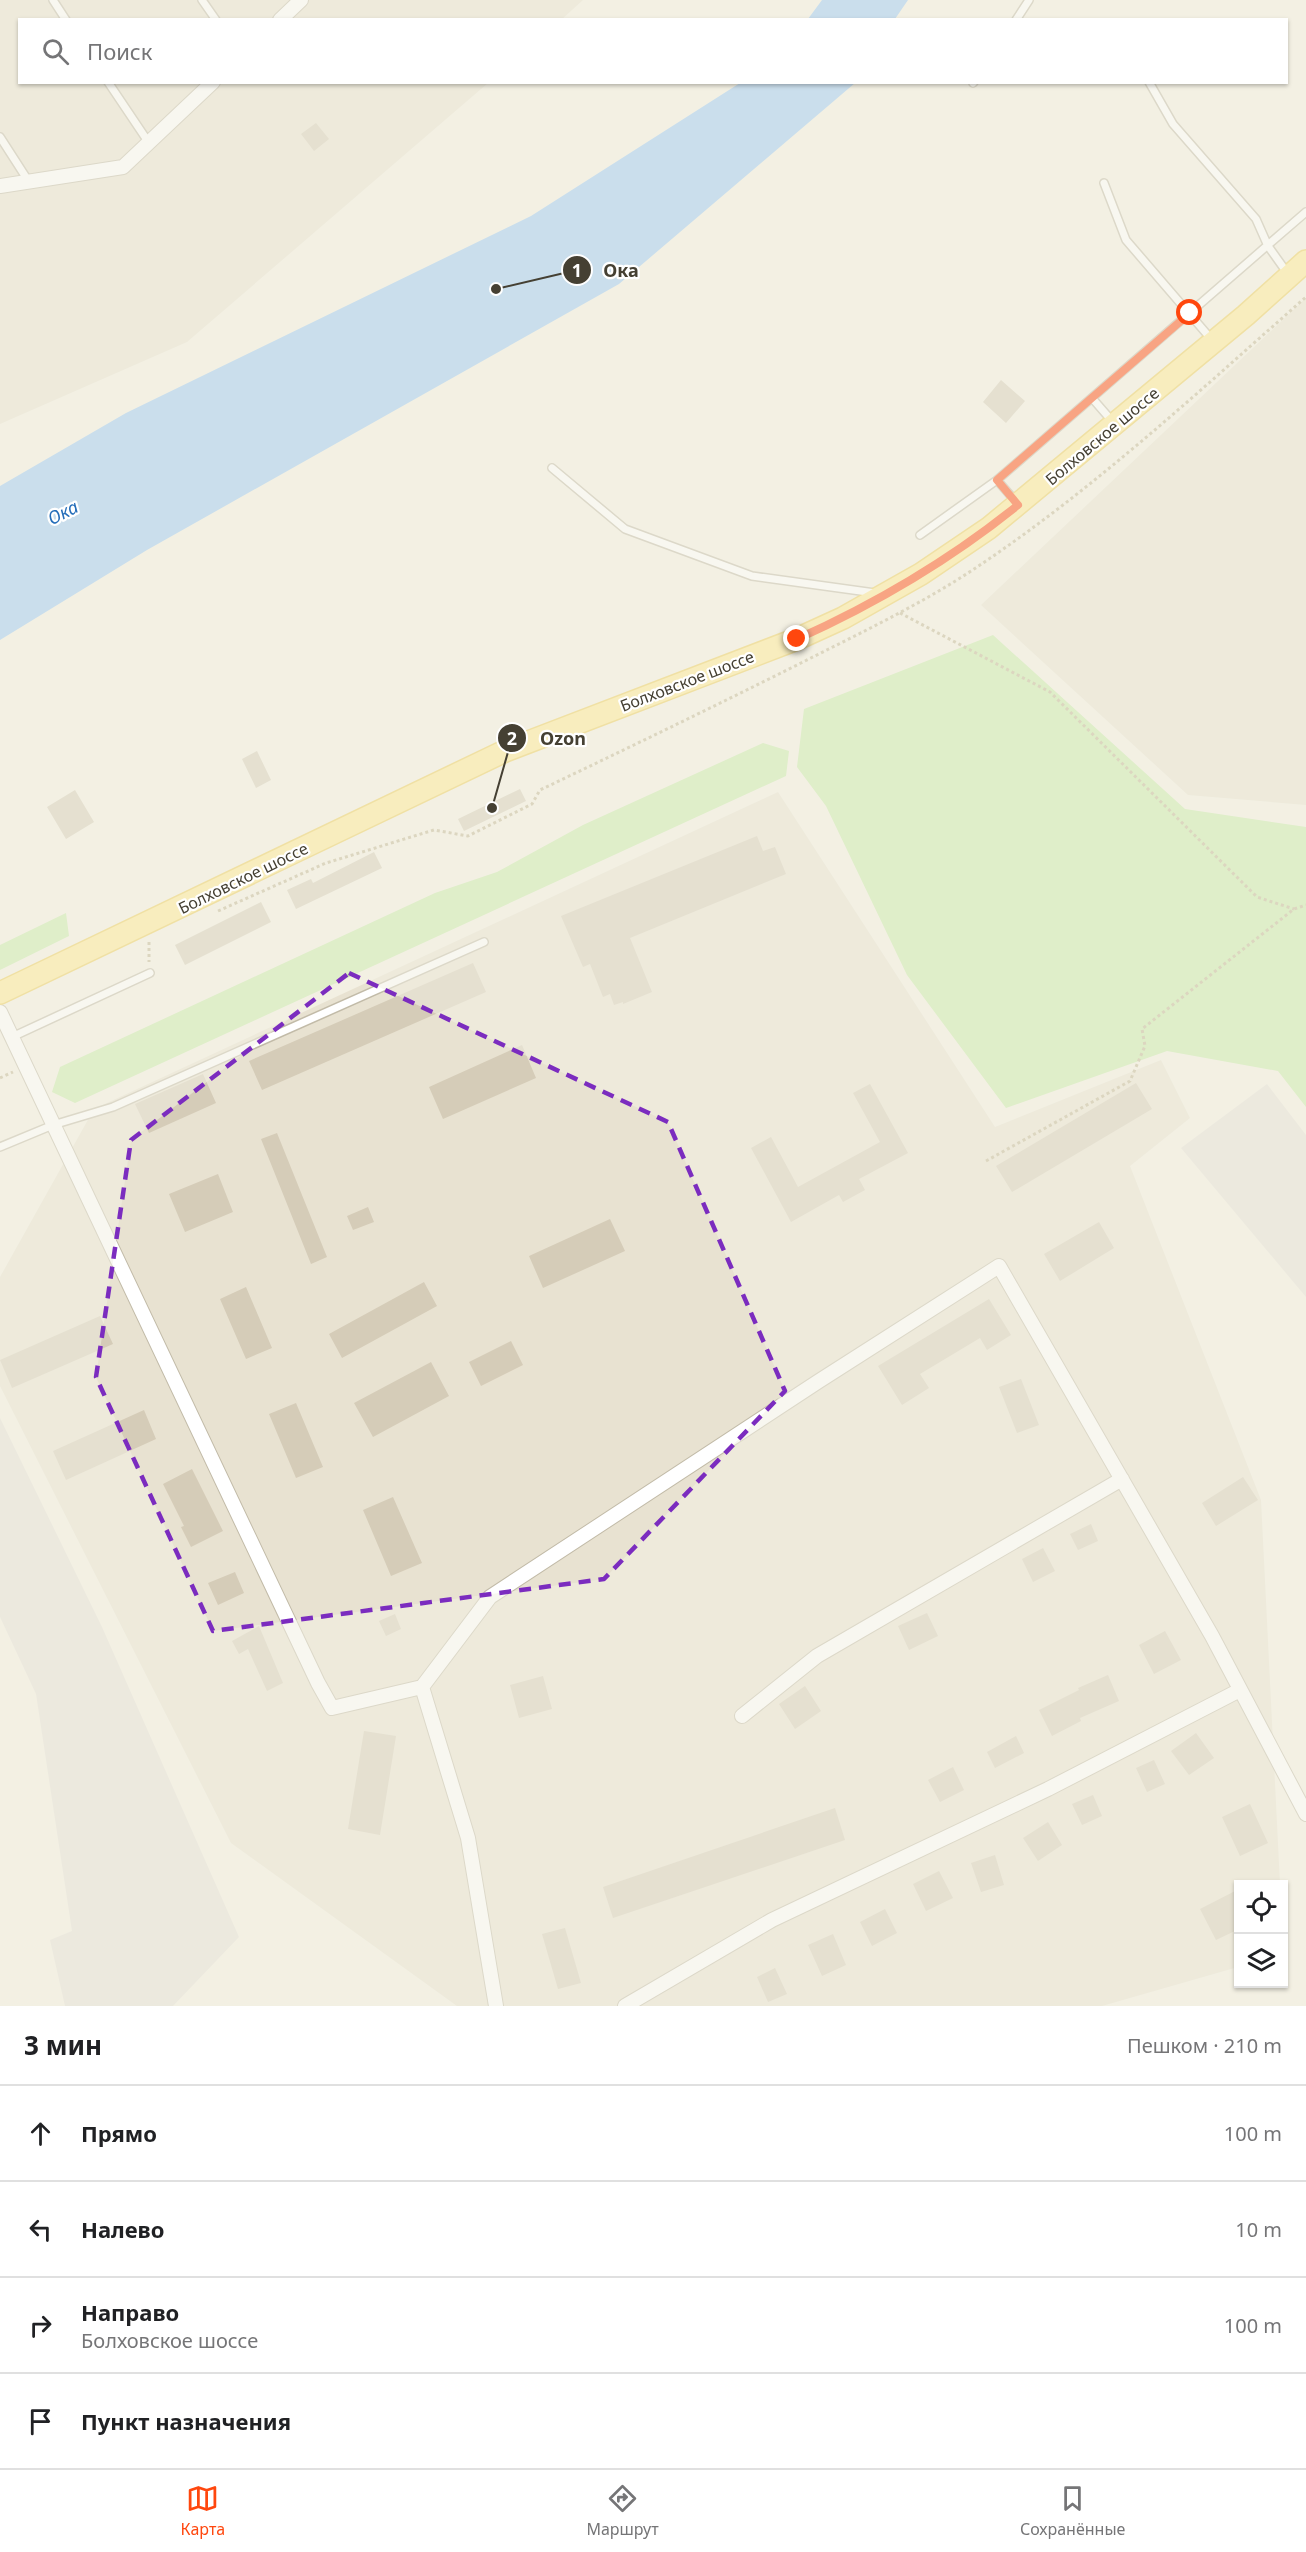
<!DOCTYPE html>
<html lang="ru">
<head>
<meta charset="utf-8">
<style>
  body { margin:0; font-family:"Noto Sans",sans-serif; background:#f2f2f2; color:#202124 }
  .controls { position:absolute; right:18px; bottom:18px; display:grid; overflow:hidden; border-radius:0px; box-shadow:0 2px 4px #0004 }
  .controls button { width:54px; height:54px; display:grid; place-items:center; padding:0; border:0; border-bottom:2px solid #e0e0e0; background:#fff; color:#202124; font:30px sans-serif }
  .stop { position:absolute; width:18px; height:18px; margin:-14px; border:4px solid #ff470e; border-radius:50%; background:#fff }
  .stop.end { background:#ff470e; border-color:#fff; box-shadow:0 2px 6px #0008 }
  .list { margin:0; padding:0; list-style:none }
  h2 { display:flex; justify-content:space-between; align-items:center; height:78px; margin:0; padding:0 24px; font-size:26px }
  h2 small { font-size:20px; font-weight:400; color:#757577 }
  .list li { display:grid; grid-template-columns:39px 1fr auto; gap:18px; align-items:center; box-sizing:border-box; height:96px; padding:0 24px; border-top:2px solid #e0e0e0 }
  .list b { display:block; font-size:22px; white-space:nowrap }
  .list p { margin:0; font-size:20px; white-space:nowrap; color:#757577 }
  .list em { font-size:20px; font-style:normal; color:#757577 }
  .icon { flex:none; width:33px; height:33px; fill:none; stroke:currentColor; stroke-width:2; stroke-linecap:round; stroke-linejoin:round }
  .map { position:relative; flex:none; width:1306px; height:2006px; overflow:hidden }
  .search { position:absolute; background:#fff; box-shadow:0 2px 4px #0004; left:18px; right:18px; top:18px; height:66px; display:flex; align-items:center; gap:15px; box-sizing:border-box; padding:0 21px; border-radius:0px; color:#757577; font-size:22px }
  .sheet { height:462px; background:#fff }
  nav { display:flex; justify-content:space-around; align-items:center; box-sizing:border-box; height:84px; border-top:2px solid #e0e0e0; background:#fff; font-size:16px; color:#757577 }
  nav a { display:grid; justify-items:center; gap:3px }
  nav .on { color:#ff470e }
  .map>svg:first-child { display:block }
  .residential { fill:#e8e2d1 }
  .industrial { fill:#e5e0d8 }
  .green { fill:#c7eba8 }
  .water { fill:#99c8f6 }
  .building { fill:#d5ccb8 }
  .lines { fill:none; stroke-linecap:round; stroke-linejoin:round }
  .lane-casing { stroke:#c2bba8; stroke-width:10 }
  .street-casing { stroke:#c2bba8; stroke-width:16 }
  .primary-casing { stroke:#edcd57; stroke-width:24 }
  .path { stroke:#c2b695; stroke-width:3; stroke-dasharray:3 3; stroke-linecap:butt }
  .lane { stroke:#fff; stroke-width:7 }
  .street { stroke:#fff; stroke-width:14 }
  .primary { stroke:#ffe990; stroke-width:21 }
  .route { stroke:#ff470e; stroke-width:8 }
  .marked { fill:none; stroke:#7b2cbf; stroke-width:4.5; stroke-dasharray:12 8; stroke-linejoin:round }
  .labels { text-anchor:middle; stroke-width:4.5; stroke-linejoin:round; paint-order:stroke }
  .street-label { font-size:16px; fill:#454033; stroke:#fff }
  .water-label { font-size:18px; font-style:italic; fill:#246db9; stroke:#fff }
  .leader { fill:none; stroke:#454033; stroke-width:2 }
  .callout-dot { fill:#454033; stroke:#fff; stroke-width:2 }
  .mark-label { font-size:18px; text-anchor:middle; font-weight:bold; fill:#fff }
  .callout-label { font-size:18px; text-anchor:middle; font-weight:bold; fill:#454033; stroke:#fff; stroke-width:4.5; stroke-linejoin:round; paint-order:stroke }
</style>
</head>
<body>
<div class="map">
<svg width="1306" height="2006" viewBox="0 0 1306 2006">
  <rect width="100%" height="100%" fill="#f3f0e3"/>
  <path class="residential" d="M0,0H583L561,20H20V82L488,83L187,342L0,424Z
    M1306,298V805L1188,795L981,605Z
    M778,792L995,1127L1161,1060L1190,1118L1130,1166L1261,1500L1280,1884H1238V1967L1102,2006H457L231,1843L0,1386V1277L94,1109Z"/>
  <path class="industrial" d="M1267,1084L1306,1135V1297L1181,1148Z
    M0,1418L102,1627L239,1937L173,2006H65L50,1940L72,1931L36,1694L0,1617Z"/>
  <path class="green" d="M993,635L1185,809L1306,827V1107L1278,1071L1167,1051L1006,1108L907,975L826,806L797,767L804,709Z
    M763,743L789,751L786,776L75,1103L52,1092L60,1067L435,893L497,872L583,825Z
    M66,913L69,936L0,970V945Z"/>
  <path class="water" d="M822,0H908L895,19H808Z
    M740,83H855L619,284L147,550L0,640V486L126,413L531,216Z"/>
  <path class="building" d="M316,123L329,139L314,151L301,134Z
    M1001,380L1025,401L1006,423L983,402Z
    M257,751L271,780L256,788L242,759Z
    M520,789L526,801L464,831L458,819Z
    M75,790L94,822L66,839L47,807Z
    M757,836L763,851L775,847L786,874L630,938L652,992L623,1004V1002L614,1005L610,994L603,997L590,964L583,967L561,916Z
    M374,852L382,868L296,909L287,890L311,879L313,883Z
    M261,902L271,922L185,965L175,945Z
    M473,963L486,992L262,1090L249,1061Z
    M522,1045L536,1078L443,1119L429,1087Z
    M203,1074L216,1103L149,1133L135,1104Z
    M1136,1083L1152,1109L1012,1192L996,1166Z
    M870,1084L908,1153L859,1179L865,1190L843,1202L839,1195L791,1222L751,1148L771,1137L798,1187L880,1142L853,1093Z
    M277,1133L327,1257L311,1264L261,1139Z
    M218,1174L233,1212L185,1232L169,1194Z
    M368,1207L374,1222L353,1230L347,1216Z
    M610,1219L625,1251L543,1288L529,1256Z
    M1099,1222L1114,1248L1060,1281L1044,1254Z
    M424,1282L437,1306L342,1358L329,1334Z
    M246,1287L272,1348L246,1359L220,1299Z
    M989,1299L1011,1335L987,1350L980,1338L920,1374L929,1388L902,1405L878,1366Z
    M100,1316L113,1344L12,1388L0,1360Z
    M511,1341L523,1365L481,1386L469,1362Z
    M431,1362L449,1396L373,1437L354,1403Z
    M1021,1379L1039,1425L1017,1433L999,1387Z
    M296,1403L323,1467L296,1478L269,1414Z
    M144,1410L156,1439L66,1480L53,1451Z
    M192,1469L223,1531L191,1547L181,1527L184,1526L163,1484Z
    M1243,1477L1258,1500L1216,1526L1202,1503Z
    M393,1497L422,1563L391,1576L363,1510Z
    M1091,1524L1098,1541L1078,1550L1070,1534Z
    M1043,1548L1055,1571L1033,1582L1022,1559Z
    M235,1572L244,1593L218,1605L208,1583Z
    M927,1613L938,1636L909,1650L898,1626Z
    M395,1614L401,1629L386,1636L379,1621Z
    M259,1626L283,1683L267,1691L248,1649L239,1654L232,1641Z
    M1165,1631L1181,1660L1154,1674L1139,1645Z
    M1108,1675L1119,1701L1080,1718L1081,1721L1052,1736L1039,1710L1079,1690L1078,1688Z
    M543,1676L552,1709L519,1718L510,1685Z
    M805,1686L821,1711L795,1729L779,1704Z
    M364,1731L396,1736L380,1835L348,1829Z
    M1196,1733L1214,1758L1189,1775L1171,1751Z
    M1016,1736L1024,1753L995,1768L987,1752Z
    M1154,1760L1165,1784L1147,1792L1136,1768Z
    M953,1767L964,1790L940,1802L928,1780Z
    M1093,1795L1102,1816L1082,1825L1072,1804Z
    M1250,1804L1268,1843L1240,1856L1222,1817Z
    M835,1808L845,1840L613,1918L603,1887Z
    M1048,1822L1062,1845L1038,1861L1023,1838Z
    M995,1855L1004,1885L981,1892L971,1863Z
    M939,1871L953,1898L926,1911L913,1884Z
    M1239,1889V1929L1216,1940L1200,1909Z
    M885,1909L897,1933L872,1946L860,1922Z
    M565,1928L581,1983L558,1989L542,1934Z
    M833,1934L846,1965L822,1976L808,1945Z
    M775,1968L787,1994L768,2002L757,1977Z"/>
  <g class="lines">
    <g class="lane-casing">
      <path id="lane" d="M53,0L66,20
        M202,0L216,20
        M1016,20L1029,0
        M108,82L149,143
        M1149,82L1173,124L1256,219L1268,246L1288,274
        M973,83L974,82
        M0,137L29,182
        M1104,183L1126,240L1212,340
        M1092,398L1112,421
        M552,468L625,529L752,576L875,593
        M997,480L1017,503
        M920,535L997,480L1306,212
        M12,1037L150,973
        M0,1147L53,1125L113,1107L484,942"/>
    </g>
    <g class="street-casing">
      <path id="street" d="M280,20L301,0
        M0,186L123,167L213,82
        M0,1012L318,1683L332,1708L422,1687L490,1597L819,1381L999,1266L1212,1636L1306,1814
        M422,1687L468,1838L496,2006
        M742,1716L817,1656L1122,1479
        M625,2006L772,1920L1048,1789L1240,1690"/>
    </g>
    <g class="primary-casing">
      <path id="primary" d="M0,993L505,751L797,639L843,618L921,574L989,528L1246,315L1306,261"/>
    </g>
    <path class="path" d="M900,613L1050,692L1257,897L1294,909
      M218,911L326,863L434,830L468,836L532,804L540,790C626,749 711,708 797,665C856,635 916,607 971,571C1091,492 1198,392 1306,297
      M149,942V962
      M0,1078L13,1072
      M986,1161L1130,1081L1145,1046L1142,1029L1294,909L1306,905"/>
    <use href="#lane" class="lane"/>
    <use href="#street" class="street"/>
    <use href="#primary" class="primary"/>
  </g>
  <g class="lines">
    <path class="route" d="M797,639C877,603 950,560 1018,505L997,480L1190,313"/>
  </g>
  <path d="M0 0H1306V2006H0ZM349,973L668,1122L785,1391L604,1579L213,1631L96,1377L131,1140Z" fill="#f3f0e3" fill-opacity=".55" fill-rule="evenodd"/>
  <path class="marked" d="M349,973L668,1122L785,1391L604,1579L213,1631L96,1377L131,1140Z"/>
  <g class="labels">
    <g class="street-label">
      <text transform="translate(1102 436) rotate(-40)" y="6">Болховское шоссе</text>
      <text transform="translate(687 681) rotate(-21)" y="6">Болховское шоссе</text>
      <text transform="translate(243 878) rotate(-26)" y="6">Болховское шоссе</text>
    </g>
    <g class="water-label">
      <text transform="translate(63 513) rotate(-27)" y="6">Ока</text>
    </g>
  </g>
  <path class="leader" d="M496 289L577 270M492 808L512 738"/>
  <g class="callout-dot">
    <circle cx="496" cy="289" r="6"/>
    <circle cx="492" cy="808" r="6"/>
    <circle cx="577" cy="270" r="15"/>
    <circle cx="512" cy="738" r="15"/>
  </g>
  <g class="mark-label">
    <text x="577" y="277">1</text>
    <text x="512" y="745">2</text>
  </g>
  <g class="callout-label">
    <text x="621" y="277">Ока</text>
    <text x="563" y="745">Ozon</text>
  </g>
</svg>
<div class="controls">
<button><svg class="icon" aria-label="locate" viewBox="0 0 24 24"><circle cx="12" cy="12" r="6"/><path d="M12 2v4M12 18v4M2 12h4M18 12h4"/></svg></button>
<button><svg class="icon" aria-label="layers" viewBox="0 0 24 24"><path d="M12 4l9 5-9 5-9-5zM3 14l9 5 9-5"/></svg></button>
</div>
<div class="stop" style="left:1190px;top:313px"></div>
<div class="stop end" style="left:797px;top:639px"></div>
<div class="search"><svg class="icon" aria-label="search" viewBox="0 0 24 24"><circle cx="10" cy="10" r="6"/><path d="M15 15l6 6"/></svg>Поиск</div>
</div>
<section class="sheet">
<h2>3 мин<small>Пешком · 210 m</small></h2>
<ul class="list">
<li><svg class="icon" aria-label="ahead" viewBox="0 0 24 24"><path d="M12 20V5M6 11l6-6 6 6"/></svg><div><b>Прямо</b></div><em>100 m</em></li>
<li><svg class="icon" aria-label="left" viewBox="0 0 24 24"><path d="M17 20v-9H6M10 6l-5 5 5 5"/></svg><div><b>Налево</b></div><em>10 m</em></li>
<li><svg class="icon" aria-label="right" viewBox="0 0 24 24"><path d="M7 20v-9h11M14 6l5 5-5 5"/></svg><div><b>Направо</b><p>Болховское шоссе</p></div><em>100 m</em></li>
<li><svg class="icon" aria-label="arrive" viewBox="0 0 24 24"><path d="M6 21V4h12l-3 4 3 4H6"/></svg><div><b>Пункт назначения</b></div></li>
</ul>
</section>
<nav>
<a class="on"><svg class="icon" aria-label="map" viewBox="0 0 24 24"><path d="M3 6l6-2 6 2 6-2v14l-6 2-6-2-6 2zM9 4v14M15 6v14"/></svg>Карта</a>
<a><svg class="icon" aria-label="directions" viewBox="0 0 24 24"><path d="M12 3l9 9-9 9-9-9zM9 14v-3h6M13 9l2 2-2 2"/></svg>Маршрут</a>
<a><svg class="icon" aria-label="saved" viewBox="0 0 24 24"><path d="M7 4h10v16l-5-4-5 4z"/></svg>Сохранённые</a>
</nav>
</body>
</html>
